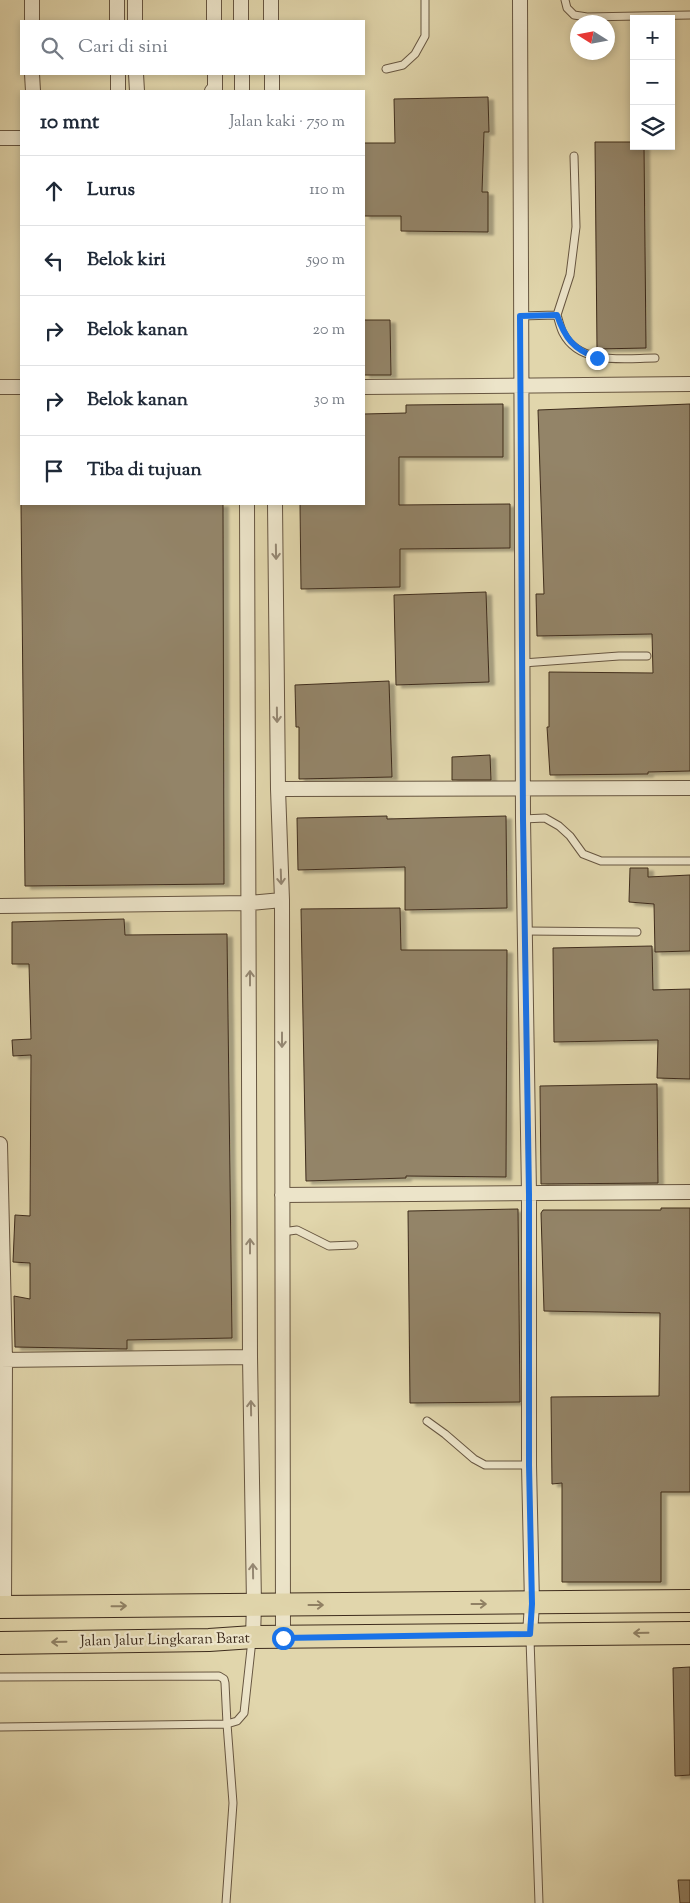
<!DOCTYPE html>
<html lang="id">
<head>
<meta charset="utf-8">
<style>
  body { margin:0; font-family:"Sorts Mill Goudy",serif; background:#f2f2f3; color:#1f2937 }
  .controls { position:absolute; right:15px; top:15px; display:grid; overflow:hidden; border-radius:0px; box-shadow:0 2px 8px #0003 }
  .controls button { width:45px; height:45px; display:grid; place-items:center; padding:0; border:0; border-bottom:1px solid #e0e1e3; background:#fff; color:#1f2937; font:25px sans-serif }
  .compass { position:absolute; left:570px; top:15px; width:45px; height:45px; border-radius:50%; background:#fff; box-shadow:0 2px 8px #0003; rotate:281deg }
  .stop { position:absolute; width:15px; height:15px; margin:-11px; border:4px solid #1a73e8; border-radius:50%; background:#fff }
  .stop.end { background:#1a73e8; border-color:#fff; box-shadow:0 1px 5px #0008 }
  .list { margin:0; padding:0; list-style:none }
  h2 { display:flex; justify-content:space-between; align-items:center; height:65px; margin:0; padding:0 20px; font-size:21px }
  h2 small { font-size:16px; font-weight:400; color:#747a83 }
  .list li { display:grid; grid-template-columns:32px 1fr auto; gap:15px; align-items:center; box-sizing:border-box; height:70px; padding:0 20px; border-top:1px solid #e0e1e3 }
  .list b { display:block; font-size:19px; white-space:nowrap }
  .list em { font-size:16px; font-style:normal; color:#747a83 }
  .icon { flex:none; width:28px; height:28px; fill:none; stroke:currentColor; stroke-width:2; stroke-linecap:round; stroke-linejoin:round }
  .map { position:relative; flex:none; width:690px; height:1903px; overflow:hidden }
  .search { position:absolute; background:#fff; box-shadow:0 2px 8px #0003; left:20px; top:20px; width:345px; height:55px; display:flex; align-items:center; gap:12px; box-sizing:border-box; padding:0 18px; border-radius:0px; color:#747a83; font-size:19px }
  .panel { position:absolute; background:#fff; box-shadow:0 2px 8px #0003; left:20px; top:90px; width:345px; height:415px; border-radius:0px }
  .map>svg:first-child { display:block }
  .building { fill:#938467; stroke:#3e2c1d; filter:url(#shadow) }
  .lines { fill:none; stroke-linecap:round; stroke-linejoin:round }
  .lane-casing { stroke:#675641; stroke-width:9 }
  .street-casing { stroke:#675641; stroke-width:16 }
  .primary-casing { stroke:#3e2c1d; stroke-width:24 }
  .lane { stroke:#ece4c9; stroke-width:7 }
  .street { stroke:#ece4c9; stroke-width:14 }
  .primary { stroke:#e1d6ac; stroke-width:22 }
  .oneway { stroke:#958873 }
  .oneway2 { stroke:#908164 }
  .route { stroke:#1a73e8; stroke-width:6 }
  .labels { text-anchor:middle; stroke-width:4.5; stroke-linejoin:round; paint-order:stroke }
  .street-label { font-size:15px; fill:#3e2c1d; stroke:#ece4c9 }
</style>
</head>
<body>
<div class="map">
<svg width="690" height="1903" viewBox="0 0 690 1903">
  <defs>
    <filter id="shadow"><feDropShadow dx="5.5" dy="3" stdDeviation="1" flood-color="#0004"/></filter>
  </defs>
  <rect width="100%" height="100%" fill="#e1d6ac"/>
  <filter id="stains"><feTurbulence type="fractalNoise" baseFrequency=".004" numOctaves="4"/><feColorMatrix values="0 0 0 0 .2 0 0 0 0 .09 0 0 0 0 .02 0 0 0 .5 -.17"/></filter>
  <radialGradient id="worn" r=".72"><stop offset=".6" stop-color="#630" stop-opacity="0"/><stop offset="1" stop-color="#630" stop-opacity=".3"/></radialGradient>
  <path class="building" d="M488,97L489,132H484L482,192H488V232L401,231V216H364V143H395L394,99Z
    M595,142H634V146H644L646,348L597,349Z
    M364,320H390L391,375H364Z
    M503,404V457H399V505L510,504V548L400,549V587L301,589L300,504H364V414L406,413V405Z
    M690,404V771L648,772V774L550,775L547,727H549V672L653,673L652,634L537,636L536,594H544L538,410Z
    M21,504H223L224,884L25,886Z
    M486,592L489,682L396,685L394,595Z
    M389,681L392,777L299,779V727H296L295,685Z
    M490,755L491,780H452V757Z
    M387,816V819L506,816L507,908L405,910V867L298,870L297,818Z
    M630,868H648V877L690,875V951L655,952L654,904L629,902Z
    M400,908L401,950H507L506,1177L406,1176V1178L306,1181L301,909Z
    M124,919L125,935L227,934L232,1338L127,1340V1349L15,1347L14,1296L30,1299V1263L13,1262L15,1215L30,1216L31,1055L13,1056L12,1040L31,1039L29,964H12V922Z
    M652,946L653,990L690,989V1079L657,1078L658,1040L554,1042L553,948Z
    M657,1084L658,1183L541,1184L540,1086Z
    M661,1208H690V1492H661V1582H562V1483L552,1484L551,1397L659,1396L660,1313L544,1311L541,1213L543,1210H661Z
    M518,1209L520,1402L410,1403L408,1211Z
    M690,1667V1775L675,1776L673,1668Z
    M678,1880H690V1903H680Z"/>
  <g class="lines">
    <g class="lane-casing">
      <path id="lane" d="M565,0L567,8L574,15L587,17L690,15
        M386,69L403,65L415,54L425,36V0
        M557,315C559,321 560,327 563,333C580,366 625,358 655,358
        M520,316L557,315L570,275L576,227L574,156
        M523,663L619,656H647
        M523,819L545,818L559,826L570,836L583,854L601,861H690
        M525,931L637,932
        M282,1232L297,1230L329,1246L354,1245
        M427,1421L445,1434L474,1459L485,1465H529
        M530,1639L539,1903
        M0,1677L219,1676L224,1679L225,1683L227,1724L237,1721L244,1713L252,1640
        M0,1727L227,1724L233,1803L226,1903"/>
    </g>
    <g class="street-casing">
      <path id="street" d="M32,0V21
        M117,0V21
        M135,0V21
        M214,0V21
        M241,0V21
        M271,0V21
        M520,0L523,819L529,1194V1465L532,1604L530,1634
        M32,74L33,91
        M118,74V91
        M136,74L137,91
        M242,74V91
        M272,74V91
        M212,91L215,90V74
        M0,138H21
        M0,387H21
        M364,387L690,384
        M247,504L250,1357L254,1604L253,1637
        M275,504L278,789L282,900L283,1638
        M278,789L690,788
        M0,906L250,903L282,900
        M0,1144L5,1360L4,1607
        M282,1195L690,1192
        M0,1360L250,1357"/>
    </g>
    <g class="primary-casing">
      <path id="primary" d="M0,1607C230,1603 460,1605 690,1601
        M0,1643L209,1640L253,1637L690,1633"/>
    </g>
    <use href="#lane" class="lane"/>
    <use href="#street" class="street"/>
    <use href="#primary" class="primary"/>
  </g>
  <defs><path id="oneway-shaft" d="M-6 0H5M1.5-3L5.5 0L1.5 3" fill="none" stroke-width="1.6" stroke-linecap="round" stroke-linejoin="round" transform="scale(1.25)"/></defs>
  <g class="oneway">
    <use href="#oneway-shaft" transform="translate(276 552) rotate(89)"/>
    <use href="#oneway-shaft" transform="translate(277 715) rotate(89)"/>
    <use href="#oneway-shaft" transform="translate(281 877) rotate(88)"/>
    <use href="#oneway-shaft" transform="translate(250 978) rotate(-90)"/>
    <use href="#oneway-shaft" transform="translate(282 1040) rotate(90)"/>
    <use href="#oneway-shaft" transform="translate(250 1246) rotate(-90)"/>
    <use href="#oneway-shaft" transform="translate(251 1408) rotate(-91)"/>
    <use href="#oneway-shaft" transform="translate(253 1571) rotate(-91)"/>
  </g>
  <g class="oneway2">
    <use href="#oneway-shaft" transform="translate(479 1604)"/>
    <use href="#oneway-shaft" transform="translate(316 1605)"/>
    <use href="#oneway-shaft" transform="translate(119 1606) rotate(-1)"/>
    <use href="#oneway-shaft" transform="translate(641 1633) rotate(179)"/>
    <use href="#oneway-shaft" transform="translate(59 1642) rotate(179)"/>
  </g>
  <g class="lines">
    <path class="route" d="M283,1638L530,1634L532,1604L529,1465V1194L523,819L520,316L557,315C565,338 573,349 597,358"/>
  </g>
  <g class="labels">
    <g class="street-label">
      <text transform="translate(165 1639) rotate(-1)" y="5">Jalan Jalur Lingkaran Barat</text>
    </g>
  </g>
  <rect width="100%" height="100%" filter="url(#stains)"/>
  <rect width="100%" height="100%" fill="url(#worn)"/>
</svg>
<div class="controls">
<button>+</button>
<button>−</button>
<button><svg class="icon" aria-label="layers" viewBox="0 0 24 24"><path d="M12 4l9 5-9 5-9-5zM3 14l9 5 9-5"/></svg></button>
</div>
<svg class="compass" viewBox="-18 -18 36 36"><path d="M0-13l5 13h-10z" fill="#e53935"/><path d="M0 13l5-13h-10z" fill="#747a83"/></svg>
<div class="stop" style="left:283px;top:1638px"></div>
<div class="stop end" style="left:597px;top:358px"></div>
<div class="search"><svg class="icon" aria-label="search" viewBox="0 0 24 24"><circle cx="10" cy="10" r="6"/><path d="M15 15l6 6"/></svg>Cari di sini</div>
<section class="panel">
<h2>10 mnt<small>Jalan kaki · 750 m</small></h2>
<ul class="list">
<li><svg class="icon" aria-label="ahead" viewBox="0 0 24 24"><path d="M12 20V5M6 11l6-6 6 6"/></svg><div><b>Lurus</b></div><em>110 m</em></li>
<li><svg class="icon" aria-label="left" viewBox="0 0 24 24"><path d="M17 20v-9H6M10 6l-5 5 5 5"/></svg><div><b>Belok kiri</b></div><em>590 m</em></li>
<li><svg class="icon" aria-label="right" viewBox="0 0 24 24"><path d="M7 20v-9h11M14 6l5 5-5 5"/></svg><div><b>Belok kanan</b></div><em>20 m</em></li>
<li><svg class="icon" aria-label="right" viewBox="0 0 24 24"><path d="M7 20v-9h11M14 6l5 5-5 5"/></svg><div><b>Belok kanan</b></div><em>30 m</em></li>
<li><svg class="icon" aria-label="arrive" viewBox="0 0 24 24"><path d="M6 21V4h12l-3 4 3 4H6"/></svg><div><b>Tiba di tujuan</b></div></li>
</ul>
</section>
</div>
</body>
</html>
